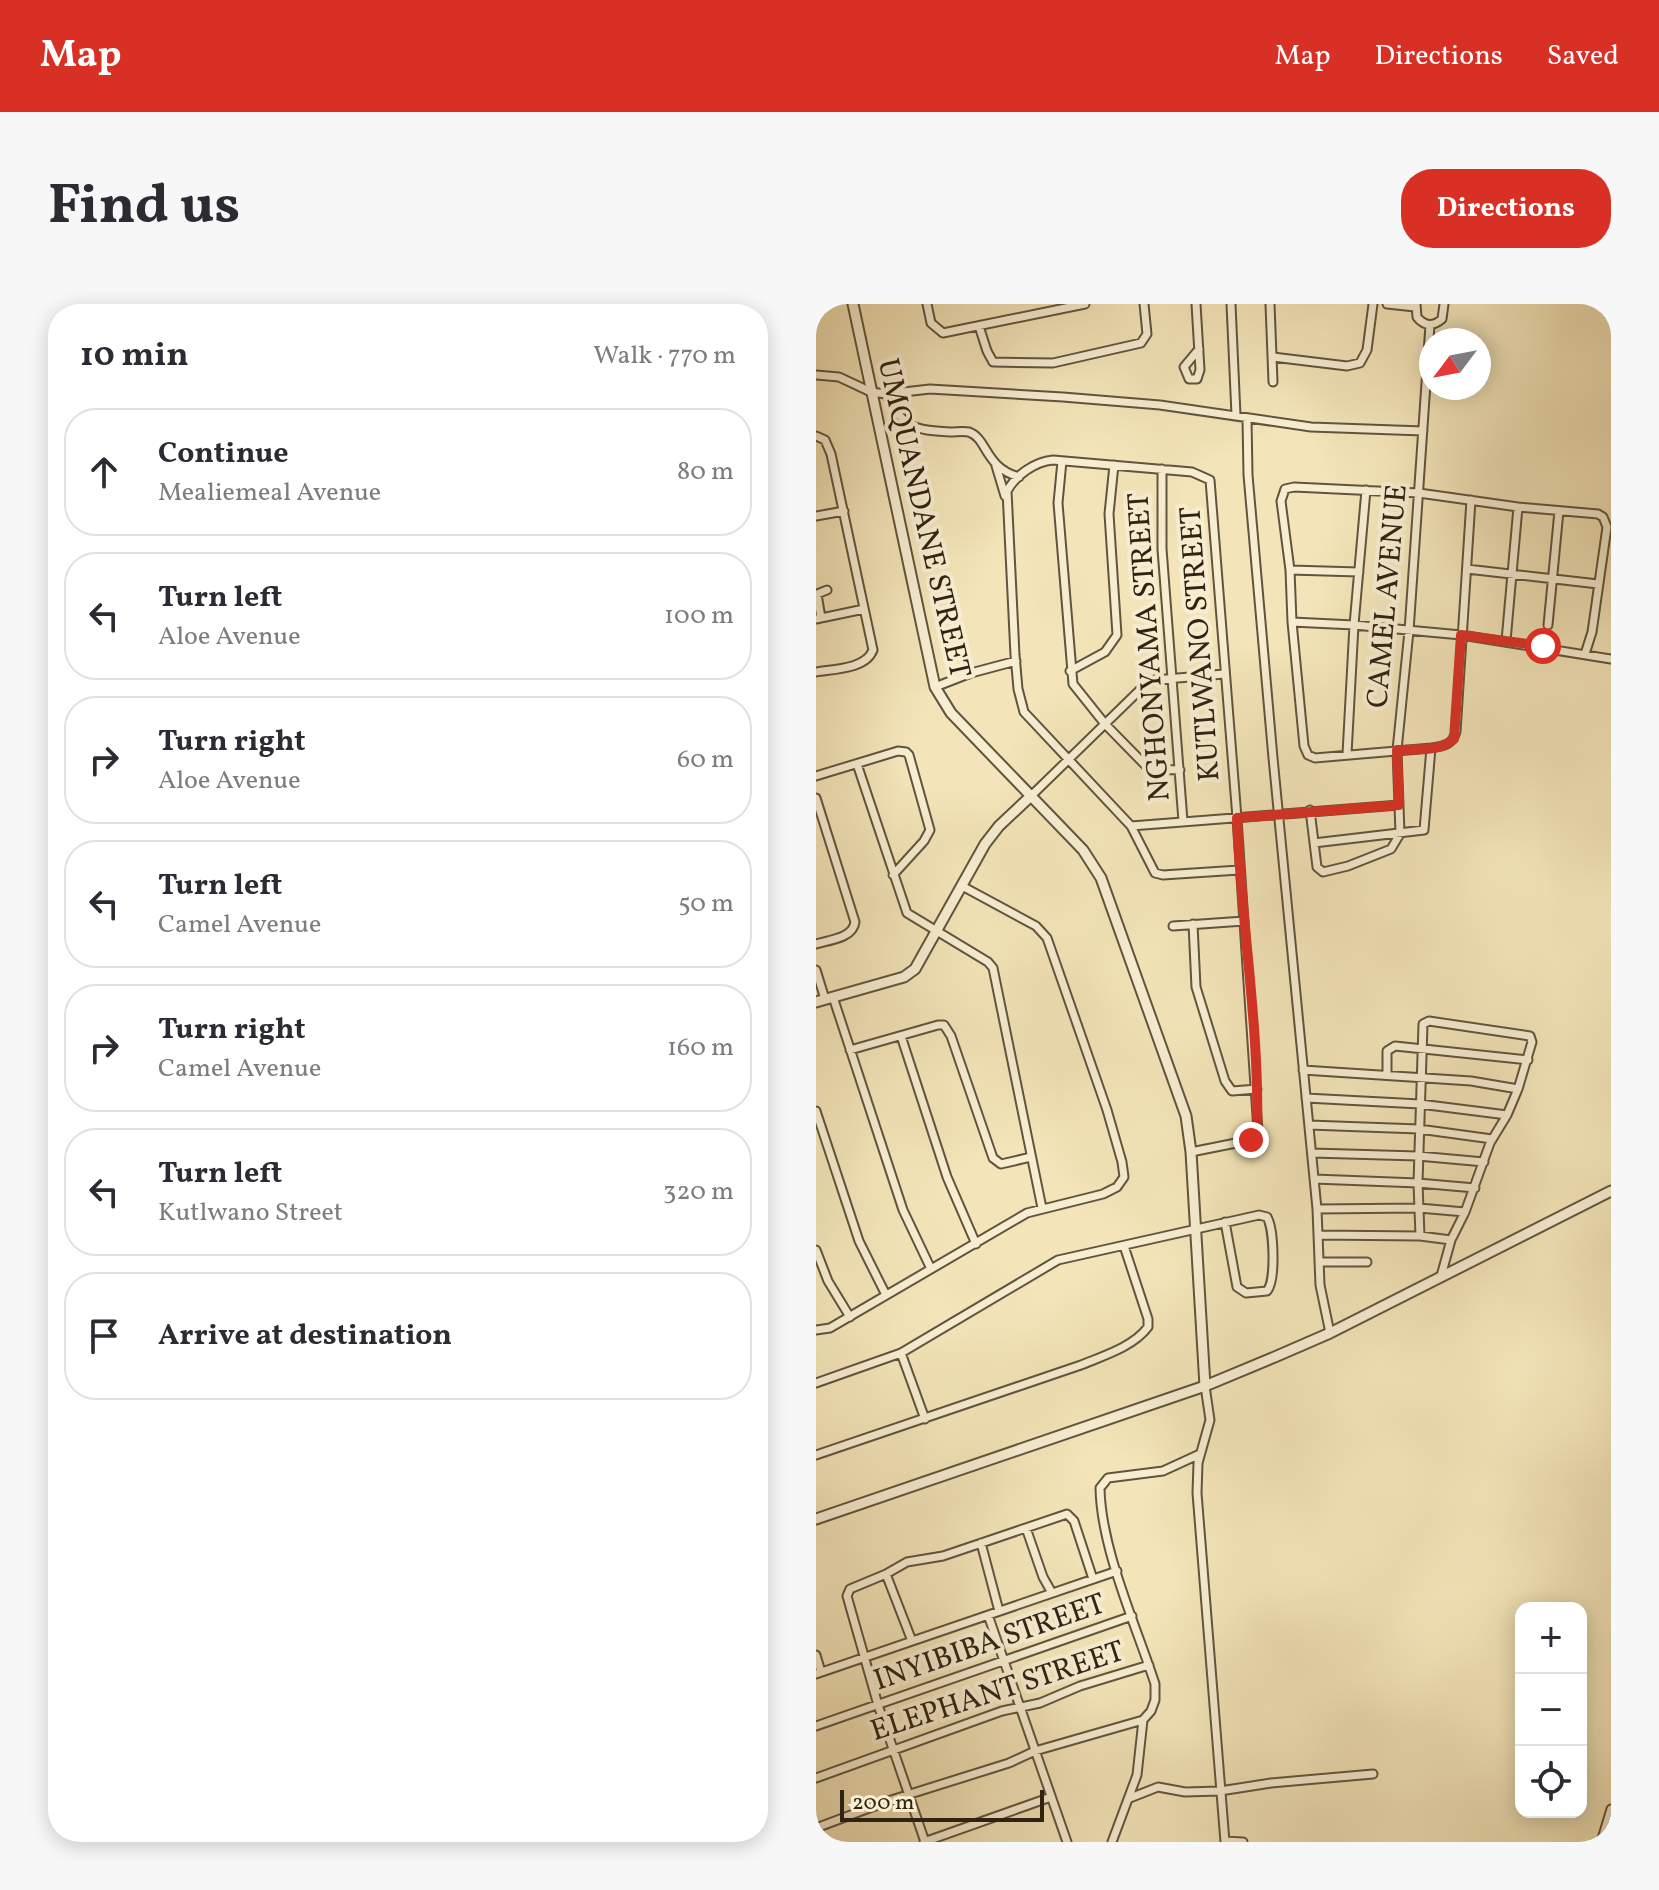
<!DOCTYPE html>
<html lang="en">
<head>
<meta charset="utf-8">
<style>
  body { margin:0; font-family:Vollkorn,serif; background:#f7f7f7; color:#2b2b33 }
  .controls { position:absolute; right:24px; bottom:24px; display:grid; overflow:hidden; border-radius:16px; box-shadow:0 4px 20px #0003 }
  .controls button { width:72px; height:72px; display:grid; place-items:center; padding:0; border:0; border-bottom:2px solid #e1e1e2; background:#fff; color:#2b2b33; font:40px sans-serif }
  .compass { position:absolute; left:603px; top:24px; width:72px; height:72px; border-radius:50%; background:#fff; box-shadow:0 4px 20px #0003; rotate:238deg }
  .scale { position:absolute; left:24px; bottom:20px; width:204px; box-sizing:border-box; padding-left:8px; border:4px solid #312313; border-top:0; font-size:22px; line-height:28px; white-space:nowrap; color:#312313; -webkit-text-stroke:6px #f7eed2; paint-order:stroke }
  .stop { position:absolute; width:24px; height:24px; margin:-18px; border:6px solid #d93025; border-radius:50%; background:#fff }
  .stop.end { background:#d93025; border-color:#fff; box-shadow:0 2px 8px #0008 }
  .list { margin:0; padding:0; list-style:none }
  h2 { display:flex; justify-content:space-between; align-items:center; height:104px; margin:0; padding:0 32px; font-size:34px }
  h2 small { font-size:26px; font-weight:400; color:#7c7c81 }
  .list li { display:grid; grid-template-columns:52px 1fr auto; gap:24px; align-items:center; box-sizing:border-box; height:128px; margin:0 16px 16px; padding:0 16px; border:2px solid #e1e1e2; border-radius:32px }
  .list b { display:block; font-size:30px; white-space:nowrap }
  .list p { margin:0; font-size:26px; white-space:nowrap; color:#7c7c81 }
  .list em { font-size:26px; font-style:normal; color:#7c7c81 }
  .icon { flex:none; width:44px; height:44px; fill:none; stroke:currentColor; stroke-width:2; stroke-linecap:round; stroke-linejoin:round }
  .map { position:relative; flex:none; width:795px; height:1538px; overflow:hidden; border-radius:32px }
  header { display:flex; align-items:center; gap:48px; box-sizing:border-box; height:112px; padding:0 40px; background:#d93025; color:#fff }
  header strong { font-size:38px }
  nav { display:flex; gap:44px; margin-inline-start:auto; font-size:28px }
  .intro { display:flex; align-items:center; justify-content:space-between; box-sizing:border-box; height:192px; padding:0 48px }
  h1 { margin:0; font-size:56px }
  .button { padding:20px 36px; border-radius:32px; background:#d93025; color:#fff; font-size:28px; font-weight:700 }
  main { display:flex; gap:48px; padding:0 48px }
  aside { flex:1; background:#fff; border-radius:32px; box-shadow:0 4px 20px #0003 }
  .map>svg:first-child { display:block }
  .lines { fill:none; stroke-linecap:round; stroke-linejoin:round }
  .minor-casing { stroke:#62543c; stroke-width:11 }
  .tertiary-casing { stroke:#62543c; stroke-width:13 }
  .minor { stroke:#f7eed2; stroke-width:7 }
  .tertiary { stroke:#f7eed2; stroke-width:9 }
  .route { stroke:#d93025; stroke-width:10 }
  .labels { text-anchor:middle; stroke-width:8; stroke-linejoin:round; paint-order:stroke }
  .street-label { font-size:30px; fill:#312313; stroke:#f7eed2 }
</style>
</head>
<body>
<header>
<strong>Map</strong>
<nav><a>Map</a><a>Directions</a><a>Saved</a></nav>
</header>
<div class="intro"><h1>Find us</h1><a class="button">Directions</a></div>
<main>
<aside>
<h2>10 min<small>Walk · 770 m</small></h2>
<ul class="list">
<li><svg class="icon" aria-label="ahead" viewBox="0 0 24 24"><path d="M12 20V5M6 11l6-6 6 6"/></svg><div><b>Continue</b><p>Mealiemeal Avenue</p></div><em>80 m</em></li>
<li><svg class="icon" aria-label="left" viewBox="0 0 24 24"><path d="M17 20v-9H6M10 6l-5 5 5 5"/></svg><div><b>Turn left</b><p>Aloe Avenue</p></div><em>100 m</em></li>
<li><svg class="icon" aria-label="right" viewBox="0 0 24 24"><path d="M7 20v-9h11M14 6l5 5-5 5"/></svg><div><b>Turn right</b><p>Aloe Avenue</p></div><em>60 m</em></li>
<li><svg class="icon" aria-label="left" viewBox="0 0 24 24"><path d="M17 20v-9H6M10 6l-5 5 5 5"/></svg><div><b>Turn left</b><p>Camel Avenue</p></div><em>50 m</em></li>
<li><svg class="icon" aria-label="right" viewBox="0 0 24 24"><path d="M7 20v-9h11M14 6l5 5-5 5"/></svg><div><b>Turn right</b><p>Camel Avenue</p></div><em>160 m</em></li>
<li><svg class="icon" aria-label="left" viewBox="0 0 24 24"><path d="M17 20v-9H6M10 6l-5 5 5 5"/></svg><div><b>Turn left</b><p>Kutlwano Street</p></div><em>320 m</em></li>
<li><svg class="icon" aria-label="arrive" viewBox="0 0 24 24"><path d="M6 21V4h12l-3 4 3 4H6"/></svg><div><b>Arrive at destination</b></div></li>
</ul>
</aside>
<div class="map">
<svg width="795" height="1538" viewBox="0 0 795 1538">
  <rect width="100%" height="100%" fill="#f3e5b9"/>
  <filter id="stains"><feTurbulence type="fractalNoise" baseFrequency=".0025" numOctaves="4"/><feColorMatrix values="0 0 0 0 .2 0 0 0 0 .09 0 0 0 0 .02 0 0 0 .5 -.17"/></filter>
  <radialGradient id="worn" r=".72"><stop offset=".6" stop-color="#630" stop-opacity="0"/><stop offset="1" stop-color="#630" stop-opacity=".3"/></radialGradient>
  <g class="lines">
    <g class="minor-casing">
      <path id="minor" d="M111,0L115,19L127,29L269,0
        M380,0L384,66L381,75H373L368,63L383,45
        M415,0L420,111
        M454,0L457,78
        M571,0L599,3
        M600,0L601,13C608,22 617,23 626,15L628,0
        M163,22L171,47L177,58L237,59L325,39L331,30L328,0
        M457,53L531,62L544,59L551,46L557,0
        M0,71L23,73L55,88L70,90L114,85L247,93L344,101L495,123L607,127
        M70,90C87,124 98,126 134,128C140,128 148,127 153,128C172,135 168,163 203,173
        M431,115L432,171L457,454L501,905L504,981L514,1029
        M0,132L9,136L15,150L57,346C50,365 18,365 0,368
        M246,157L242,199L257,380L289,420L333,465L364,466
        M180,162L189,192
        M346,165V245L367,517
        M655,196L640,428C636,441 628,442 615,444L499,454L492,451L488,442L476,318L538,321L645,331L795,355
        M0,212L28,207
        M651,265L782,280
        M474,266L543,268
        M5,314L1,290L11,286
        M0,315L48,305
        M476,318L474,266L465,197L469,185L478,183L603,189L702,203L782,210L787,213L791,223L776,328L769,350
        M732,321L743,207
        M690,337L702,203
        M254,367L289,348L301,331L293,210L298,161
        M119,383L155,369L200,357
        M531,450L538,321L550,186
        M41,460L91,609L172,658L177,664L226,904
        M0,472L82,447L90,448L93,451L114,526L108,537L77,571
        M216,491L331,379L339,376L408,370
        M0,494L39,618C37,634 14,636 0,640
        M494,506L501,563L507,568L532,562L575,545L584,530L583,501
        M315,522L339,569L347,571L423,566
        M498,539L608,526L615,444
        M377,620L380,683L409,777L416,787L441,785
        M357,622L428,617
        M0,666L9,695
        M17,693L87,906L115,965
        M85,732L131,873L160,940
        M34,746L122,721H128L135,732L177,854L185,860L215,853
        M487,766L655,777L702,785
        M571,771V747L579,742L712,756
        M490,794L604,800L691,811
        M0,807L43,937L70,991
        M493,821L603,825L676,835
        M375,848L435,836L440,833L442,827L421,514L394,176L376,168L237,156C218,158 200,171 191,187L199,351L202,385L208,408L315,522L583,501L581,446L593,327L614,21
        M496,849L602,852L668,858
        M498,875L602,879L659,884
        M501,905L603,904L649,908
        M502,931L604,932L635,936
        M604,932L602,879L607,720L613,717L714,732L716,738L702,785L691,811L674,839L649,908L635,936L625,972
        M0,946L12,977L34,1013
        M503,958H551
        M0,1026L14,1024L211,909L287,890L301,883L308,873L306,858L291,806L231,634L220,622L146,582
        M85,1049L109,1115
        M0,1079L85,1049L242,956L443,911L451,913C458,925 460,977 451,987L430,989L421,983L409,918
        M389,1082L394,1116L382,1159L381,1189L409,1538
        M0,1151L265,1061C287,1052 317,1043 332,1023V1015L308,942
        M210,1224L227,1273L236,1289
        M165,1239L183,1307
        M70,1270L34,1285L31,1292L62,1401L109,1538
        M172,1311L251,1538
        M96,1337L70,1270L91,1258L127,1252L251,1210L258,1217L277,1275
        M0,1351L5,1368
        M0,1370L301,1267
        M0,1422L316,1312
        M0,1474L186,1407L224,1399L264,1382L333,1361
        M314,1494L342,1483L369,1488L404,1487L455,1479L557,1470
        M0,1524L72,1497L193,1459L219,1447L327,1416L335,1407L339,1396V1380C320,1321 285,1245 284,1184L292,1174L347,1167L384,1150
        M409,1537L427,1538
        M108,1538L235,1493
        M296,1538L321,1471L327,1416
        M785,1538L795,1505"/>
    </g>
    <g class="tertiary-casing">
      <path id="tertiary" d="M37,0L119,383L135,409L267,546L285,574L370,812L375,848L389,1082
        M0,698L88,673L99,665L169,540L183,522L216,491
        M0,1215L389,1082L461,1052L514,1029L795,887"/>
    </g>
    <use href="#minor" class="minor"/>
    <use href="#tertiary" class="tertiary"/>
  </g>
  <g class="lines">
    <path class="route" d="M435,836L441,830C444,724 425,619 421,514L583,501L581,446C600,445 623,448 638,435L645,331L727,342"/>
  </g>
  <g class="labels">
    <g class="street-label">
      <text transform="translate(109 214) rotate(77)" y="10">UMQUANDANE STREET</text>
      <text transform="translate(570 292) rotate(-85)" y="10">CAMEL AVENUE</text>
      <text transform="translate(383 340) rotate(-94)" y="10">KUTLWANO STREET</text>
      <text transform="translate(332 343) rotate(-94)" y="10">NGHONYAMA STREET</text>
      <text transform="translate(173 1337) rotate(-19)" y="10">INYIBIBA STREET</text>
      <text transform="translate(181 1386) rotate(-18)" y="10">ELEPHANT STREET</text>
    </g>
  </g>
  <rect width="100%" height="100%" filter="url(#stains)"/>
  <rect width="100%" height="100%" fill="url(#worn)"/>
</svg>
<div class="controls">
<button>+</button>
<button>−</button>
<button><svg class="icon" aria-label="locate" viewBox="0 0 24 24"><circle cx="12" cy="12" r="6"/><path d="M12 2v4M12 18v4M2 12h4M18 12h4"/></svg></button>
</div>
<svg class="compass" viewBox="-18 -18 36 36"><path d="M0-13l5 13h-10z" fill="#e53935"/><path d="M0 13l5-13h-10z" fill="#7c7c81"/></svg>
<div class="scale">200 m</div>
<div class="stop" style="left:727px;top:342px"></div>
<div class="stop end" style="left:435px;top:836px"></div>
</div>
</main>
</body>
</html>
